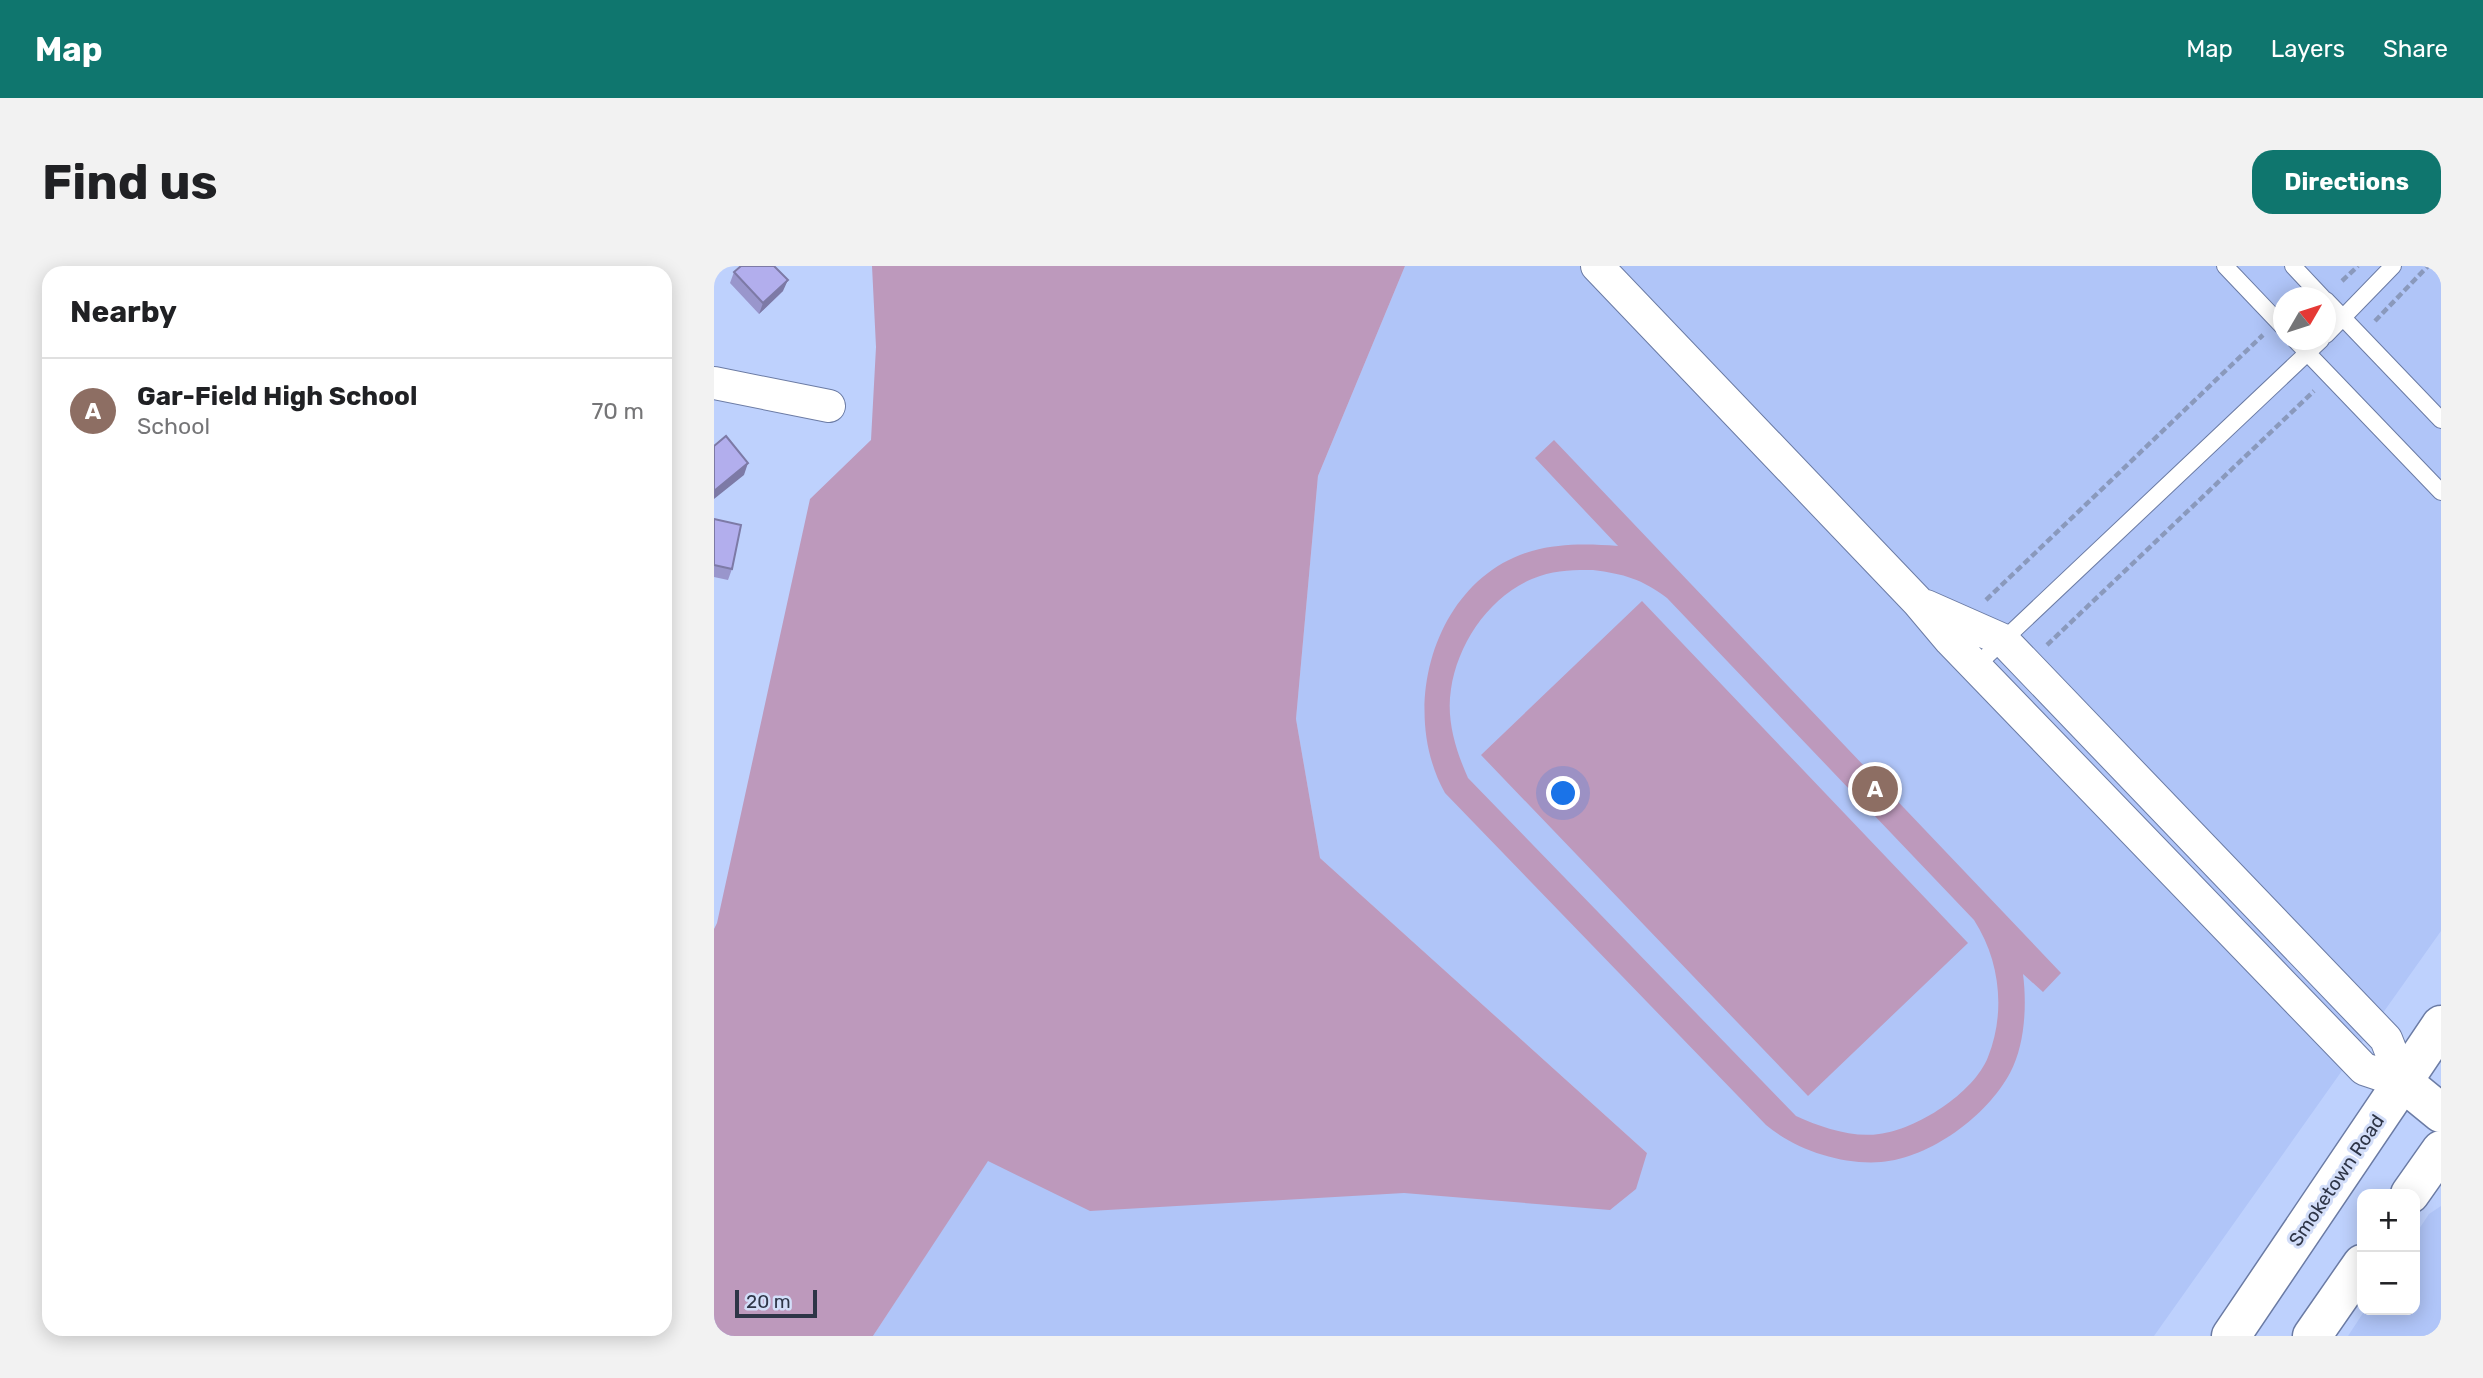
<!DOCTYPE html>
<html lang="en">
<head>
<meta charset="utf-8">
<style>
  body { margin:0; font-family:Rubik,sans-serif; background:#f2f2f2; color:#202124 }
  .controls { position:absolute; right:21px; bottom:21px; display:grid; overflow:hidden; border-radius:14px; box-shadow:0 4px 18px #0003 }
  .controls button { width:63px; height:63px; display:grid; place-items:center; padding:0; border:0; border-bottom:2px solid #e0e0e0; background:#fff; color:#202124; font:35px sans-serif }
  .compass { position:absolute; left:1559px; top:21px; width:63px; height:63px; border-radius:50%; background:#fff; box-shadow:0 4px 18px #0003; rotate:51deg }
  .scale { position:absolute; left:21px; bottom:18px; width:82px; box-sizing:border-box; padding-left:7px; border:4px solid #2e3547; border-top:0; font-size:19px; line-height:24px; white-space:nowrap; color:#2e3547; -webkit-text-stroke:5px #d3def9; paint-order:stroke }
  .you { position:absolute; left:850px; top:528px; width:24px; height:24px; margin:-18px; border:5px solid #fff; border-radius:50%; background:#1a73e8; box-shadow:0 0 0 10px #1a73e833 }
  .badge { display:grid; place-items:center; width:46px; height:46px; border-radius:50%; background:#0f766e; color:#fff; font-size:23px; font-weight:700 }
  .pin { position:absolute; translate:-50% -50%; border:4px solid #fff; box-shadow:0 2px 7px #0006 }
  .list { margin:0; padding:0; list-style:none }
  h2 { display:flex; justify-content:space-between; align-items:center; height:91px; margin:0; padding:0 28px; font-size:30px }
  h2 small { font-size:23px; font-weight:400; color:#757577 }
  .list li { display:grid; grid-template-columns:46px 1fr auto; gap:21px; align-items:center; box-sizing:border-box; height:105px; padding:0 28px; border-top:2px solid #e0e0e0 }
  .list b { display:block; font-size:26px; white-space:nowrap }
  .list p { margin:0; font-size:23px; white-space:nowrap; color:#757577 }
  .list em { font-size:23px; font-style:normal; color:#757577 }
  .map { position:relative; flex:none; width:1727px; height:1070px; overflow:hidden; border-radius:21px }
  header { display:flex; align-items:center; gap:42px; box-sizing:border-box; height:98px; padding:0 35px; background:#0f766e; color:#fff }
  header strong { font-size:33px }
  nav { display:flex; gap:38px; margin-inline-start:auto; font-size:24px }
  .intro { display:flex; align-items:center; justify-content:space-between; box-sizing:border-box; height:168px; padding:0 42px }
  h1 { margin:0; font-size:49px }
  .button { padding:18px 32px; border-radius:21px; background:#0f766e; color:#fff; font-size:24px; font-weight:700 }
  main { display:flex; gap:42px; padding:0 42px }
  aside { flex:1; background:#fff; border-radius:21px; box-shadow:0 4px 18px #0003 }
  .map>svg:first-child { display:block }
  .built { fill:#b0c5f8; fill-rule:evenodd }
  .green { fill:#bd99bc; fill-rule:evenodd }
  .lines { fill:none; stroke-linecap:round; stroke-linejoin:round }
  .service-casing { stroke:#6b7ba4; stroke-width:18 }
  .minor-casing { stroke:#6b7ba4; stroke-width:34 }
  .tertiary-casing { stroke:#6b7ba4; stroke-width:41 }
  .secondary-casing { stroke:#6b7ba4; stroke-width:41 }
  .path { stroke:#8a99bc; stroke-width:4.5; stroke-dasharray:7 3.5; stroke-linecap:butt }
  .service { stroke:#fff; stroke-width:16 }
  .minor { stroke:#fff; stroke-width:32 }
  .tertiary { stroke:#fff; stroke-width:38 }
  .secondary { stroke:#fff; stroke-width:38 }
  .wall { fill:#9996cc }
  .shaded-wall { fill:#7d7aa6 }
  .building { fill:#b2aeed; stroke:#7d7aa6; stroke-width:2 }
  .labels { text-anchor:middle; stroke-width:6; stroke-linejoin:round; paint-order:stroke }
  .street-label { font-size:19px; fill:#2e3547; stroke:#d3def9 }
</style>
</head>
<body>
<header>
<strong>Map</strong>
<nav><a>Map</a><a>Layers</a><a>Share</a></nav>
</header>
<div class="intro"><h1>Find us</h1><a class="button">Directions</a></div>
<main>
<aside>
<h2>Nearby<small></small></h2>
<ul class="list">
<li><span class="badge" style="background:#8d6e63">A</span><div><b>Gar-Field High School</b><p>School</p></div><em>70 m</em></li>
</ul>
</aside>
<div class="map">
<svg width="1727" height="1070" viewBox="0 0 1727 1070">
  <rect width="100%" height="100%" fill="#bed1fd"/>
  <path class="built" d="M691,0H1727V665L1440,1070H159L273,895L933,887L606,592L582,453L604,210ZM1570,32H1612V74H1570Z
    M1727,940V1070H1634L1651,1044H1701V969L1715,948Z"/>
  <path class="green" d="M158,0H691L604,210L582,453L606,592L933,887L922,923L896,944L690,927L376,945L274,895L159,1070H0V663L3,657L96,233L157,174L162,81Z
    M840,174L1347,707L1329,726L1309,708C1313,739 1311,779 1296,807C1273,850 1216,892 1167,896C1128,899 1082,884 1052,859L731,527C684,443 720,313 818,285C847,277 875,278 904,280L821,192ZM879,304C910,308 928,313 953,332L1260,654C1286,694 1292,746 1274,791C1260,827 1202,864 1165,868C1138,872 1106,861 1082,850L754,512C742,485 732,454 737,423C744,375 779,325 826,310C843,304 862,304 879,304Z
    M928,335L1254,677L1094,830L767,489Z"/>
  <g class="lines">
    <g class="service-casing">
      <path id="service" d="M1511,0L1570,62
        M1579,0L1609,32
        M1612,34L1727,154
        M1612,69L1679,0
        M1581,74L1727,226
        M1262,400L1607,74"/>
    </g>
    <g class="minor-casing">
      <path id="minor" d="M883,0L1204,336L1236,374L1650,803L1689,816
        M0,117L115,140
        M1212,340L1289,374L1672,773L1689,816"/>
    </g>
    <g class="tertiary-casing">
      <path id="tertiary" d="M1689,816L1727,847"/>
    </g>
    <g class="secondary-casing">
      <path id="secondary" d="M1696,928L1727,884
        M1517,1070L1727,759
        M1598,1070L1648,998"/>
    </g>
    <path class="path" d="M1628,15L1644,0
      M1661,55L1714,0
      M1272,334L1549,69
      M1333,379L1600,125"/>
    <use href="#service" class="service"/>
    <use href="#minor" class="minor"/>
    <use href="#tertiary" class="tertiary"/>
    <use href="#secondary" class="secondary"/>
  </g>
  <path class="wall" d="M20,6L69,25L45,48L16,17Z
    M0,253L18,303L14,314L0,311Z"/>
  <path class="shaded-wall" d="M74,14L69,25L45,48L49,37Z
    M34,197L30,209L0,233V225Z"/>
  <path class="building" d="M27,0H60L74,14L49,37L20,6Z
    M12,170L34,197L0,225V180Z
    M0,253L27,259L18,303L0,299Z"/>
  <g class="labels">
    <g class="street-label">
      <text transform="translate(1622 914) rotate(-56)" y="7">Smoketown Road</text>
    </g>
  </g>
</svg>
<div class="controls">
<button>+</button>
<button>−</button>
</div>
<svg class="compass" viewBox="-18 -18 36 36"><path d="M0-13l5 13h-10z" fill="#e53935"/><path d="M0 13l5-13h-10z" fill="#757577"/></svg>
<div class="scale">20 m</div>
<div class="you"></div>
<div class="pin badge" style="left:1161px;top:523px;background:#8d6e63">A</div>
</div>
</main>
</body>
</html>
